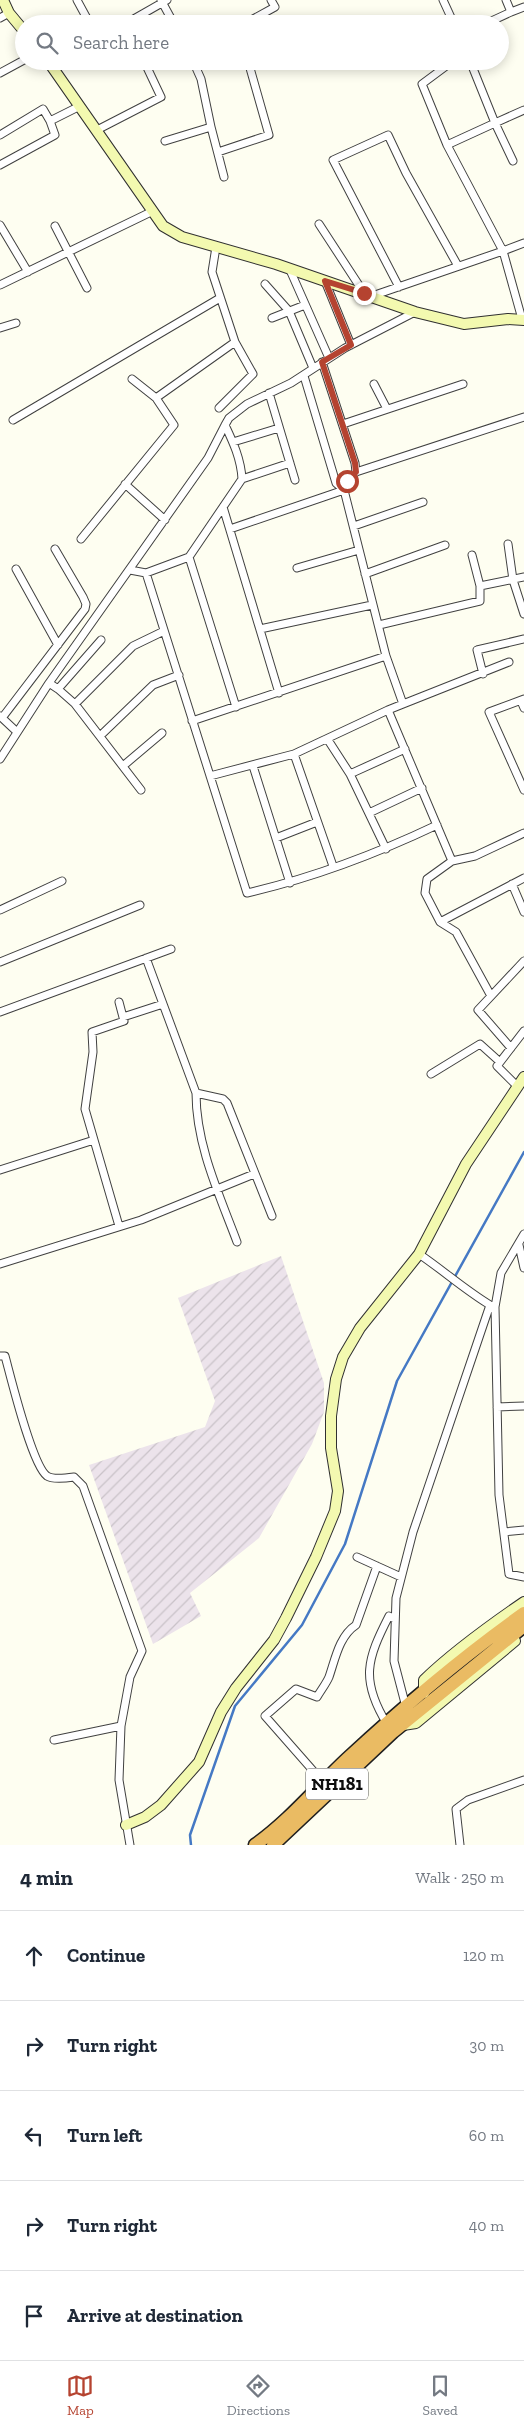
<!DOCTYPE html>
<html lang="en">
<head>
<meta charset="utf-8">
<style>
  body { margin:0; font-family:"Zilla Slab",serif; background:#f2f2f3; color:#1f2937 }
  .stop { position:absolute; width:15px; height:15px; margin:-11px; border:4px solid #b54330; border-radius:50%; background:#fff }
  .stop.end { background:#b54330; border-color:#fff; box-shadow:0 1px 5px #0008 }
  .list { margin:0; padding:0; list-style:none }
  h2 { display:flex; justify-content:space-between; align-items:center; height:65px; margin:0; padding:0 20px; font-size:21px }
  h2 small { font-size:16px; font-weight:400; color:#747a83 }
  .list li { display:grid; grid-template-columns:32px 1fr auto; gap:15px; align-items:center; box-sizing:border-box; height:90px; padding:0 20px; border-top:1px solid #e0e1e3 }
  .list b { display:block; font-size:19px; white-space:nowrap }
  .list em { font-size:16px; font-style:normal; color:#747a83 }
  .icon { flex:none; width:28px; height:28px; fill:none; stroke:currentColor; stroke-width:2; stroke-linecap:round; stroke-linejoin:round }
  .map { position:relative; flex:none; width:524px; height:1845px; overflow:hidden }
  .search { position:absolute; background:#fff; box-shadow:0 2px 12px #0003; left:15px; right:15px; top:15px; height:55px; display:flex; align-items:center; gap:12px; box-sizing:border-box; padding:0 18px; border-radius:28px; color:#747a83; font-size:19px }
  .sheet { height:515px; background:#fff }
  nav { display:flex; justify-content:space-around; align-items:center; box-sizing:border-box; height:70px; border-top:1px solid #e0e1e3; background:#fff; font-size:14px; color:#747a83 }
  nav a { display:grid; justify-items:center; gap:2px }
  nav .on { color:#b54330 }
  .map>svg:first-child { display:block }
  .industrial { fill:url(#industrial-furrows) }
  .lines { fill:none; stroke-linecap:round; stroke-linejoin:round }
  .stream { stroke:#4579c4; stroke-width:2.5 }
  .street-casing { stroke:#414141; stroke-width:9 }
  .secondary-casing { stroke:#303030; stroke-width:12 }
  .highway-casing { stroke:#1f1f1f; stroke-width:15 }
  .street { stroke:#fff; stroke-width:7 }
  .secondary { stroke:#f3f9b0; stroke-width:10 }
  .highway { stroke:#eabb63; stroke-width:12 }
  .route { stroke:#b54330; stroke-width:6 }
  .labels { text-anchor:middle; stroke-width:5; stroke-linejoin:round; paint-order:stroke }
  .shield { fill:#fff; stroke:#565656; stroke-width:1 }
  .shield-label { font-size:18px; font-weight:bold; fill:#0e0e0e }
</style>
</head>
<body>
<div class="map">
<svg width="524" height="1845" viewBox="0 0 524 1845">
  <defs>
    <pattern id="industrial-furrows" width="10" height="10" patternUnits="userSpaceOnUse" patternTransform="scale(1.25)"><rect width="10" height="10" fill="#ece3eb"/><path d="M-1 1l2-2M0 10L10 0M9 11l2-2" fill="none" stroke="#c9c2c8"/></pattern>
  </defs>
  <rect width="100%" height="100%" fill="#fefef1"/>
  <path class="industrial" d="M281,1256L324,1383V1412L312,1444L259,1538L190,1593L201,1616L153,1644L89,1465L205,1427L215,1401L178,1298Z"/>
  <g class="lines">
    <path class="stream" d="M191,1845L190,1835L235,1706L302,1625L345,1544L397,1381L524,1152"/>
    <g class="street-casing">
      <path id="street" d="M77,0L90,24
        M161,0L174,24
        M443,0L454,24
        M511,12L524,7
        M0,18L9,13
        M125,24L167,0
        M244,24L275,7L271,0
        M485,24L511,12L506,0
        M0,73L24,60
        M211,127L224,177
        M97,130L161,97L144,61
        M0,135L43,109L50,121L80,106
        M165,141L211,127L201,79L193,61
        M447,145L422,84L453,61
        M218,152L269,135L248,61
        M513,161L495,123L524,110
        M0,165L55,135L50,121
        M319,224L364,293
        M0,225L28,272
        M55,226L87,288
        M216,247L212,272L235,342L253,374L219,408
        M290,270L329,358
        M325,281L351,345
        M265,284L289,311L313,368
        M0,285L153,211
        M399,287L333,160L388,135L406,173L458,266
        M372,296L503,251L447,145L495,123L470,61
        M272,318L305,305
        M522,319L503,251L524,243
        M0,328L16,323
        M304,376L336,483L344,490L386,656L403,704L388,710L452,861L475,856L524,833
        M132,379L156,398
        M374,384L387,409
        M269,393L295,480
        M13,420L220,298
        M343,424L463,384
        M233,442L279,428
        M356,472L524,417
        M242,479L290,463
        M125,484L165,520
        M223,507L279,693
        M354,526L423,502
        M230,529L344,490L347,481L356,472L355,463L322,362
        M81,539L174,425L156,398L235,342
        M508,544L513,580L524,614
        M189,557L236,707
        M297,568L359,550
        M16,569L58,645
        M130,570L146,573L189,557L242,479C241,459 233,442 225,425L229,418L247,404L291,383L345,348L415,312
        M146,573L247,893C312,878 376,854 437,825
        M365,574L445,545
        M480,586L524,577
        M379,625L480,601V586L472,555
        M260,629L372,605
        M483,674L477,650L524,639
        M49,683L58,689L101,640
        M58,689L75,704L141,790
        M524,699L489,712L524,790
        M521,701L524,708
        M75,704L133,646L164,631
        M403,704L509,662
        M0,716L17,732
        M2,718L85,609L86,604L83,597L55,549
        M192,721L386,656
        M100,736L153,685L179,675
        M328,740L350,774L386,849
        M294,754L333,866
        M0,759L49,683L208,458L225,425
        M123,766L162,733
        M253,766L290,883
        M350,774L405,749
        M210,776L294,754L388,710
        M369,813L422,788
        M276,838L317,822
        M452,861L427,879L425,893L440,922L456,932L491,996
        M512,884L524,912
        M0,910L62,881
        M440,922L524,878
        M146,958L196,1093C196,1145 219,1194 237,1242
        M0,962L140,905
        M0,1012L171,949
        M123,1017L163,1004
        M511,1048L478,1010L524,961
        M431,1074L480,1044L500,1062
        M517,1086L497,1066L524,1031
        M196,1093L223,1099L227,1103L272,1216
        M94,1140L119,1226
        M0,1170L94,1140L85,1109L93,1052L92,1032L124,1021L119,1002
        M524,1234L501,1273L495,1307L499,1495L509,1574L524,1577
        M519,1245L524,1268
        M419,1254C444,1271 465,1290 490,1305
        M0,1264L141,1220L254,1174
        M0,1356H5C11,1378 32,1465 47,1476C53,1480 67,1478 74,1477L83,1486L142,1651L130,1677L121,1726L54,1740
        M497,1407L524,1406
        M504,1532L524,1530
        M357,1557L401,1577
        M406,1707L394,1661L396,1598L413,1532L490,1305L495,1307
        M387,1724C360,1680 367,1659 389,1616L395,1619
        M121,1726L119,1780L130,1845
        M323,1782L265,1716L296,1689L317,1697C321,1690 326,1684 329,1677C335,1660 339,1636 356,1625L377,1566
        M460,1845L456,1809L468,1800L524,1780"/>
    </g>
    <g class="secondary-casing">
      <path id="secondary" d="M3,0L9,13L24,31
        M48,61L163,226L182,237L276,264L415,312L464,324L508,319L524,320
        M424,1693V1680C454,1651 489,1626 524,1602
        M403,1725L416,1723L515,1641
        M126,1825L145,1817L161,1805L199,1762L221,1712L236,1688L274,1640L286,1618L316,1557L335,1511L338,1491L331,1448V1416L336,1379L343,1357L360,1328L419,1254L466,1164L524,1077"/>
    </g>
    <g class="highway-casing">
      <path id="highway" d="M255,1845C289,1821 317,1787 347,1759C403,1707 462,1657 524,1613
        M273,1845L393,1732L524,1626"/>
    </g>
    <use href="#street" class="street"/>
    <use href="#secondary" class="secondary"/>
    <use href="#highway" class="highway"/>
  </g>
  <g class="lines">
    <path class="route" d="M347,481L356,472L355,463L322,362L351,345L325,281L364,293"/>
  </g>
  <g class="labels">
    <rect class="shield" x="306" y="1768.5" width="62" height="31" rx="4"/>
    <g class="shield-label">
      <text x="337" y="1790">NH181</text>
    </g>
  </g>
</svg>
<div class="stop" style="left:347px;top:481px"></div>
<div class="stop end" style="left:364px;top:293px"></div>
<div class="search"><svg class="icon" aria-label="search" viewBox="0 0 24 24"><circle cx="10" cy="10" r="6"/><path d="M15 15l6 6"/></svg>Search here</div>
</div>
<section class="sheet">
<h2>4 min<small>Walk · 250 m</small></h2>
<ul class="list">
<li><svg class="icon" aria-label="ahead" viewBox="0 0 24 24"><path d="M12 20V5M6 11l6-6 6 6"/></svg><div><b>Continue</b></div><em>120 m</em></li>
<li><svg class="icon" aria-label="right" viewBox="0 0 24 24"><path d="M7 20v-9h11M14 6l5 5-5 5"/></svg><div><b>Turn right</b></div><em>30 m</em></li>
<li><svg class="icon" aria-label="left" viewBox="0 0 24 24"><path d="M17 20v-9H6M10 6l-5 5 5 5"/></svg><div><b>Turn left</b></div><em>60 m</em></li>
<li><svg class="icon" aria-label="right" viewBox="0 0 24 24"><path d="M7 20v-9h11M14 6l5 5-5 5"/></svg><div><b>Turn right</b></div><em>40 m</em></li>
<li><svg class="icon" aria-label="arrive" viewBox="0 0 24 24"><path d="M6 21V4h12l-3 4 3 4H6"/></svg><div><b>Arrive at destination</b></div></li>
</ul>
</section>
<nav>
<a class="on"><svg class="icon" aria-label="map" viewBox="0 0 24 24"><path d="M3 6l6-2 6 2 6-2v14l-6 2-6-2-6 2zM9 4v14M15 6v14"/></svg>Map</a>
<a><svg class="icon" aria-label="directions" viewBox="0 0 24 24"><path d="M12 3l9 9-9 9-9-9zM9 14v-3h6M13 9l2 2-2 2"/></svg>Directions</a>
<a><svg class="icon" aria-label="saved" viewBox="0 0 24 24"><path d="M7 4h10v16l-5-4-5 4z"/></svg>Saved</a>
</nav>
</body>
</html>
